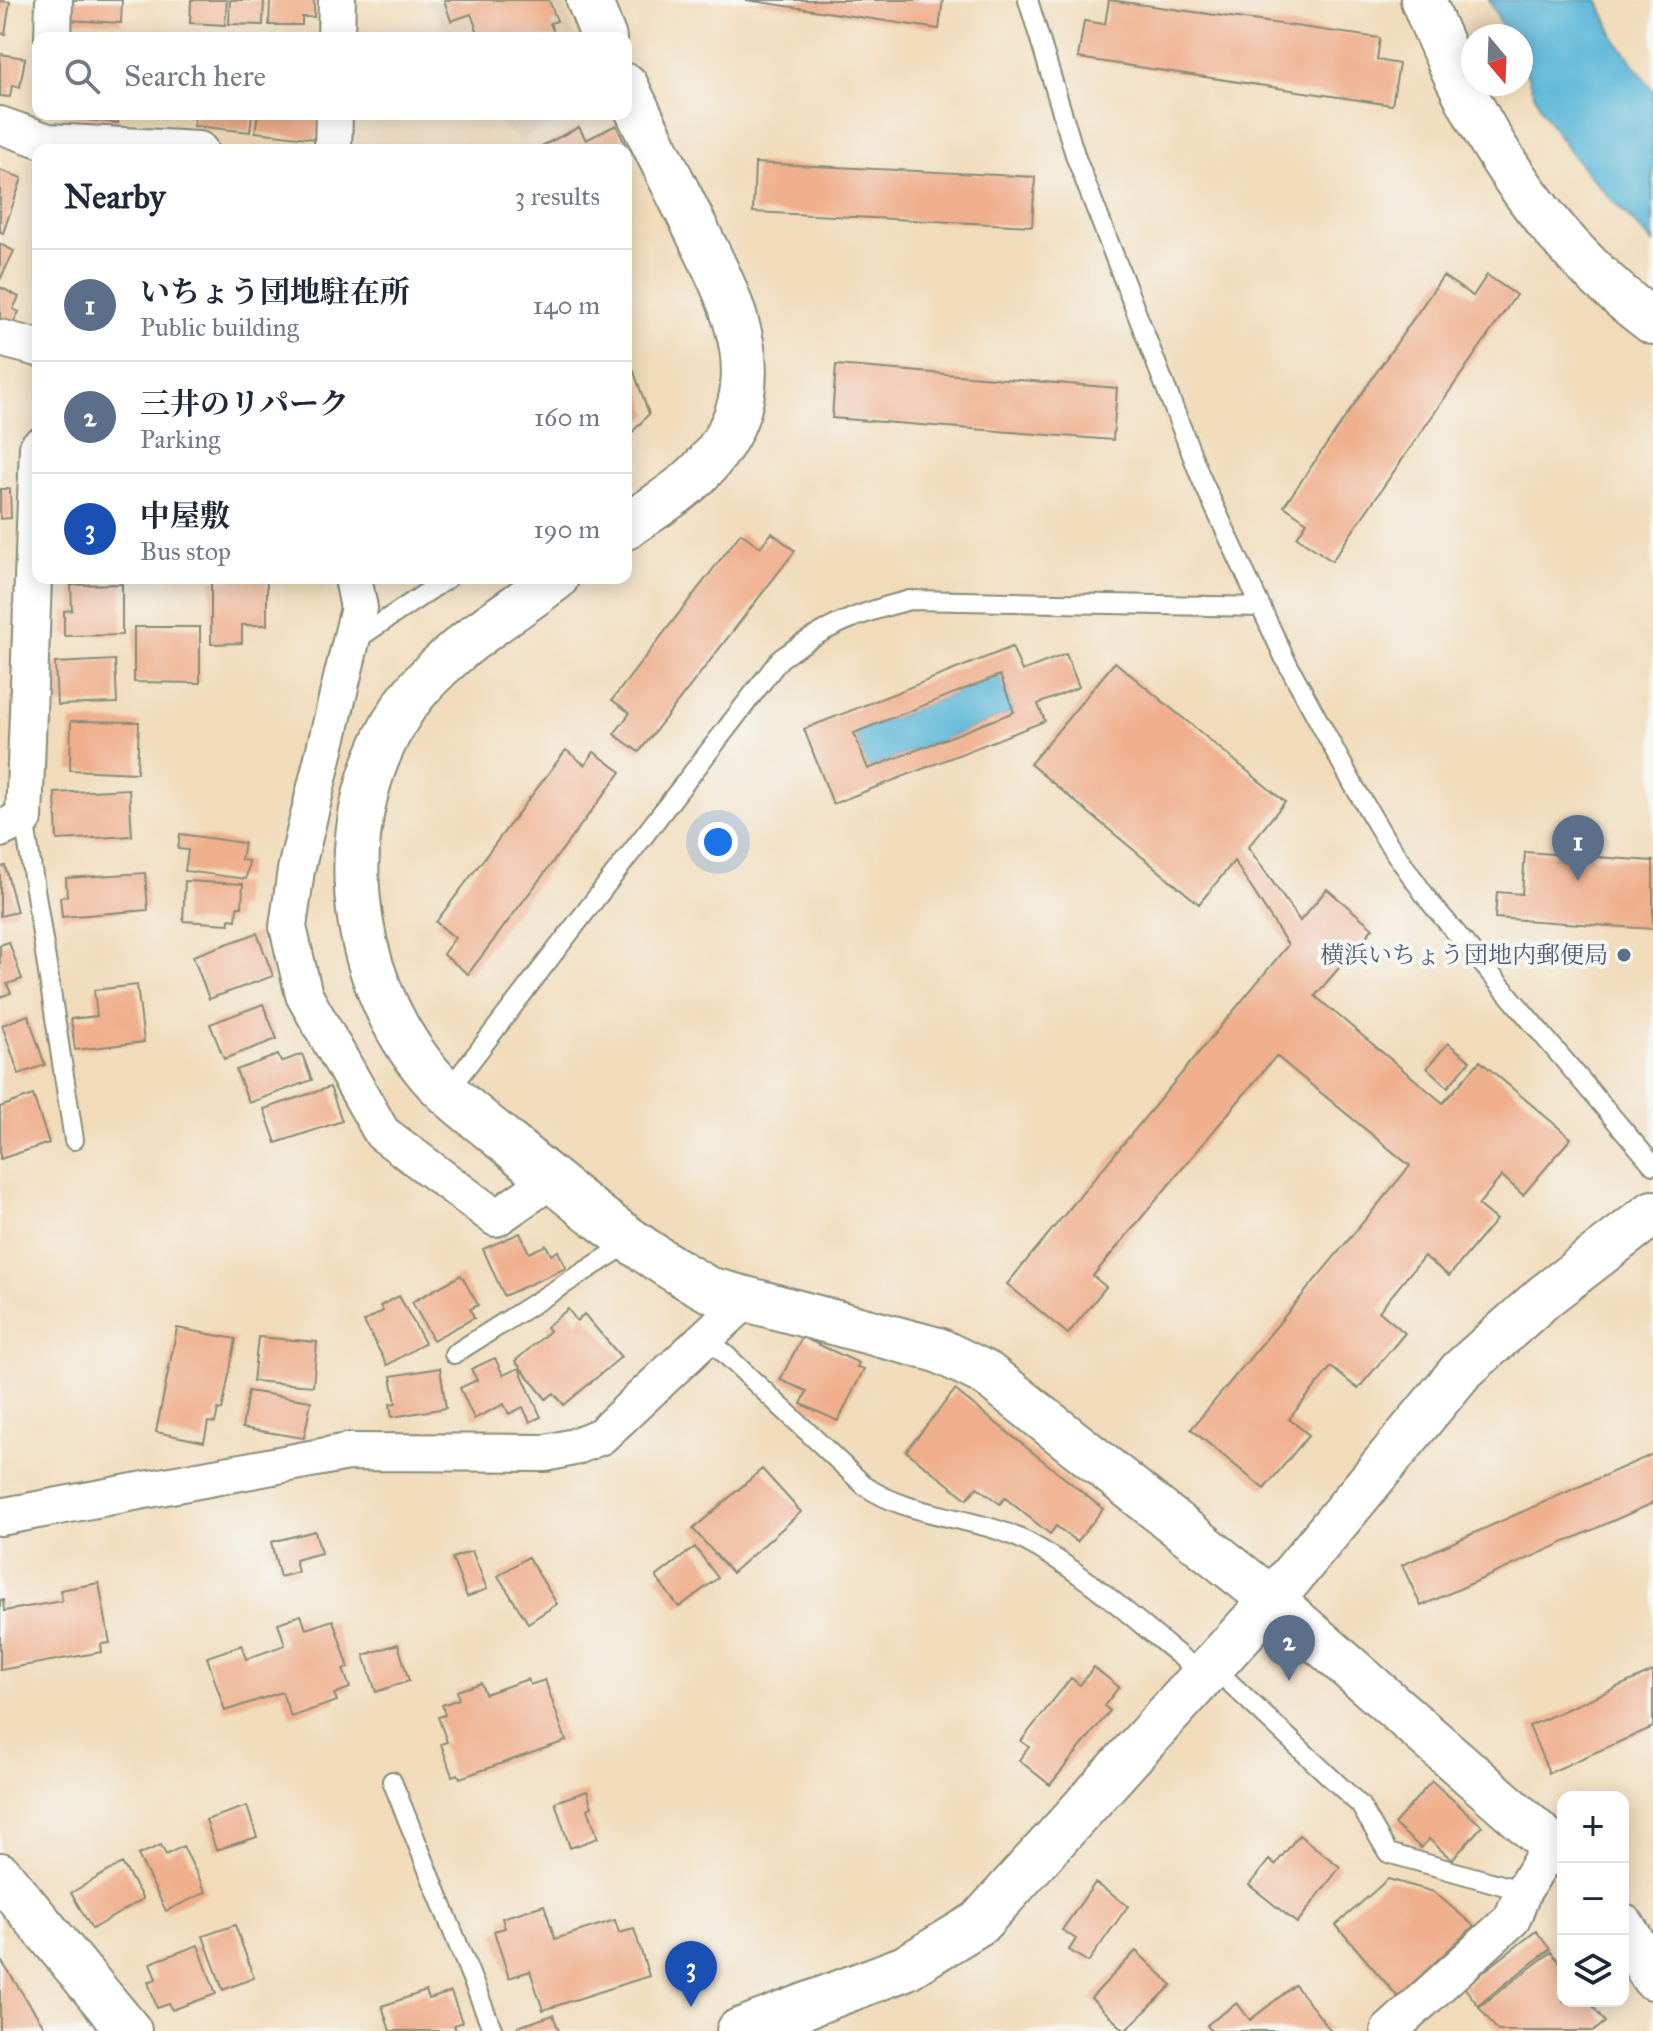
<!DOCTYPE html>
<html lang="en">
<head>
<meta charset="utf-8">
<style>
  body { margin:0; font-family:"IM FELL Great Primer","Noto Serif JP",serif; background:#f2f2f3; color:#1f2937 }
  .controls { position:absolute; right:24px; bottom:24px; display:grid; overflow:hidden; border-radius:16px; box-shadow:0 4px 20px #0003 }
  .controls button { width:72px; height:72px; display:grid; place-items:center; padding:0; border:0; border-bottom:2px solid #e0e1e3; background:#fff; color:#1f2937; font:40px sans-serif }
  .compass { position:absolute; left:1461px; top:24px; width:72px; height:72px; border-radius:50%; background:#fff; box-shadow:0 4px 20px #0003; rotate:161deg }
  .you { position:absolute; left:718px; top:842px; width:28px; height:28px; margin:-20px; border:6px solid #fff; border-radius:50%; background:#1a73e8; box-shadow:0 0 0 12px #1a73e833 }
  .badge { display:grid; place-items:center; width:52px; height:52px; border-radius:50%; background:#0b8043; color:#fff; font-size:26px; font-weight:700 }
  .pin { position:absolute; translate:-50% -66px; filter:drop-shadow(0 2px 4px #0008) }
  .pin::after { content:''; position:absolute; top:42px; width:28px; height:24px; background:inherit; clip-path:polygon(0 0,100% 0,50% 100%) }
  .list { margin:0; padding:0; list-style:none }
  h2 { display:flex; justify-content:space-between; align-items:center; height:104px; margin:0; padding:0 32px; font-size:34px }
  h2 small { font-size:26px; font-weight:400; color:#747a83 }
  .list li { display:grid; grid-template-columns:52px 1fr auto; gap:24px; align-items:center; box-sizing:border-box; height:112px; padding:0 32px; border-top:2px solid #e0e1e3 }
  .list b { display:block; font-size:30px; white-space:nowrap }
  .list p { margin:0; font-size:26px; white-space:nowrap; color:#747a83 }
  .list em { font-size:26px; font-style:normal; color:#747a83 }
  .icon { flex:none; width:44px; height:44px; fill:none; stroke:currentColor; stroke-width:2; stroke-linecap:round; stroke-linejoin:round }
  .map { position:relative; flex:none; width:1653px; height:2031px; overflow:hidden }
  .search { position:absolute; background:#fff; box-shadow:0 4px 20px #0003; left:32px; top:32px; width:600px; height:88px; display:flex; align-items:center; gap:20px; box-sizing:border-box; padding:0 28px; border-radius:16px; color:#747a83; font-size:30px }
  .panel { position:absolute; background:#fff; box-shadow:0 4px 20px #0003; left:32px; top:144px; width:600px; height:440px; border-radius:16px }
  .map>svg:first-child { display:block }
  .built { fill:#e0ceb2 }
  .water { fill:#59b6d7; stroke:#3c7a86; stroke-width:2 }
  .building { fill:#efaf8c; fill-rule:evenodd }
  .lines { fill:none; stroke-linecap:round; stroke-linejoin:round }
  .lane-casing { stroke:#888c77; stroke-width:22 }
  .street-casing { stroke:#888c77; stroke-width:40 }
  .secondary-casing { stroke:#888c77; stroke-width:48 }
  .lane { stroke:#fff; stroke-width:18 }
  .street { stroke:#fff; stroke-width:36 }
  .secondary { stroke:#fff; stroke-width:44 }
  .service-dot { fill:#5c6f8a; stroke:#f6f6f2; stroke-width:3 }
  .labels { text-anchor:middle; stroke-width:8; stroke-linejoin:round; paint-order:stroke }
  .service-label { font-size:24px; fill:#4e5e75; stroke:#f6f6f2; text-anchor:end }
</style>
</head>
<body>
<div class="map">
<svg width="1653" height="2031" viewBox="0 0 1653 2031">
  <rect width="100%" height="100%" fill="#f6f6f2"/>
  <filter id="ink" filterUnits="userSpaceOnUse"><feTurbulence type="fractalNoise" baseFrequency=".0125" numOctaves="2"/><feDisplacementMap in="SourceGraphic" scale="16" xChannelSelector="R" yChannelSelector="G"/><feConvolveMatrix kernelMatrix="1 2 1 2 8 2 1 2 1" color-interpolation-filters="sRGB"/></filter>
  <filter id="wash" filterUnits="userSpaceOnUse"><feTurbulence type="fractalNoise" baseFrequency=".006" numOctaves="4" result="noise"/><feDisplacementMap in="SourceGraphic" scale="32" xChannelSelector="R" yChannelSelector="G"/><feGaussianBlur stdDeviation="1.8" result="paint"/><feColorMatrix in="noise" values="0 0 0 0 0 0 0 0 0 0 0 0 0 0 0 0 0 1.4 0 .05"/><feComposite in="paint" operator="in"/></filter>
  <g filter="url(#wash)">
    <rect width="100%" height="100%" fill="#f1dbba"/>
    <path class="built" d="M427,0H564L575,38H449Z
      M495,114H568L520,141L503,126Z"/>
    <path class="water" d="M1489,0H1598L1614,37L1653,90V243C1602,188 1521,116 1521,36H1507Z
      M1000,675L1014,712L868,769L854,733Z"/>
    <g id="blocks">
      <path class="building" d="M70,0H122L121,23L68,20Z
        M191,0H227L225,25L190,23Z
        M230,0H264L263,25L229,24Z
        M270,0H314V17H302V25H269Z
        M444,0H549L557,21L550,23L556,38H480L471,14L451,21Z
        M746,0H943L939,29Z
        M1109,0L1380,38L1377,60L1399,64L1392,105L1078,58L1084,21L1105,24Z
        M0,1L10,2L5,34L0,33Z
        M71,32L118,35V38H71Z
        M0,54L25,58L20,87L12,85L10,97L0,96Z
        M63,114H119L118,123L63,118Z
        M195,114H252L250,132L194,126Z
        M258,114H319L316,139L255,132Z
        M616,125L631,156L626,159V150H534L579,127L586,140Z
        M755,163L1035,177L1032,226L753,212Z
        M0,170L22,178L3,233L0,232Z
        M0,244L14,251L0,280Z
        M1487,275L1516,295L1332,561L1297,537L1307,522L1284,506L1443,276L1473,296Z
        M0,287L19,297L13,309L19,312L10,329L0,324Z
        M836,365L1117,388L1113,440L832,418Z
        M633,369L649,414L626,439V371Z
        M0,489H10L11,518L0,519Z
        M741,533L760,547L772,533L795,551L639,752L614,734L630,713L612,700Z
        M211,580H267V625H242V643L211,644Z
        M122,584V635L64,636V611L72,610L71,585Z
        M134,627H200V683L134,682Z
        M1012,647L1022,671L1066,654L1079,687L1038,704L1045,721L833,804L804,729ZM1000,675L1014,712L868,769L854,733Z
        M115,660L117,703L57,705L55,663Z
        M1115,662L1285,802L1248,847L1300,921L1327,889L1373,928L1315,996L1443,1103L1480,1061L1571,1138L1523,1195L1502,1176L1478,1205L1496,1220L1449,1276L1424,1256L1379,1311L1405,1333L1358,1389L1331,1367L1289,1419L1309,1435L1264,1489L1191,1429L1410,1166L1276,1056L1093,1276L1106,1287L1068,1334L1007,1284L1288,945L1234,861L1199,904L1030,764Z
        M71,721L139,722L137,773L70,770Z
        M566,750L585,765L594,752L621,772L468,974L443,954L455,938L436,922Z
        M129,789L132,836L57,840L55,793Z
        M180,834L244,843L241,860L249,861L246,879L185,871L188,850L178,849Z
        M1525,852L1653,861V929L1495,918L1497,892L1522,894Z
        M5,866L17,912L0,916V867Z
        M145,873L148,910L62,917L60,897L67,896L66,878Z
        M185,881L243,884L242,907H237L236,920L229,919V924L183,921Z
        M257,933L273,976L209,999L193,956Z
        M9,942L22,979L7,984L11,993L0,997V945Z
        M137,985L144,1042L75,1050L71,1019L97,1016L94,990Z
        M263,1004L277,1039L224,1059L210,1024Z
        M28,1015L45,1065L19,1074L2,1025Z
        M1448,1043L1470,1061L1448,1087L1427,1068Z
        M302,1054L312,1080L249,1103L236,1070L278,1055L281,1062Z
        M330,1087L342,1121L276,1143L264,1109Z
        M33,1095L49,1143L0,1159V1107Z
        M520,1233L529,1253L546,1245L551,1255L558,1251L566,1268L504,1296L483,1249Z
        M461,1275L478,1305L470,1309L474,1318L433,1340L412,1302Z
        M399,1296L425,1343L387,1365L364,1322L383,1311L380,1306Z
        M568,1309L577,1321L584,1314L621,1357L564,1405L554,1393L546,1399L515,1361L550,1331L546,1327Z
        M177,1328L236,1339L222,1410L218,1409L215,1423L208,1422L204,1442L156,1432Z
        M258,1337L317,1342L313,1386L253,1381Z
        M802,1337L859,1363L857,1367L864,1369L838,1421L801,1404L807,1391L780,1380Z
        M495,1358L503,1375L519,1368L541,1417L530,1422L523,1407L509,1414L504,1404L474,1419L460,1388L477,1380L471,1369Z
        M440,1368L446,1408L392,1417L390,1404L396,1403L391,1376Z
        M955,1390L1103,1509L1077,1542L1056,1526L1050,1534L1005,1498L1000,1504L977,1487L967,1499L906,1451Z
        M248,1391L311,1401L304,1438L242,1428Z
        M1653,1454V1503L1421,1606L1402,1565Z
        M762,1469L801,1512L732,1573L693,1529Z
        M315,1531L321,1553L295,1560L298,1572L280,1577L271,1542Z
        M695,1547L718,1578L679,1607L656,1577Z
        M472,1551L487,1589L467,1597L452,1558Z
        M528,1557L557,1604L528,1623L498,1576Z
        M99,1583L110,1643L101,1644L102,1652L0,1670V1600H3L4,1611L62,1601L60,1590Z
        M301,1615L306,1629L333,1620L349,1668L343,1669L350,1688L334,1694L337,1701L291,1717L282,1692L225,1711L207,1657L242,1645L246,1659L285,1645L278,1623Z
        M398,1644L409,1681L376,1692L364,1655Z
        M1094,1667L1119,1687L1104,1706L1110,1711L1050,1785L1019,1760L1029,1747L1021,1741L1071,1678L1080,1685Z
        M1653,1671V1727L1549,1773L1529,1726Z
        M528,1679L530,1685L545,1680L566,1741L460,1778L458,1774L452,1776L441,1744L447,1742L438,1717L445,1715L442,1705L459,1699L457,1691L481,1683L485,1694Z
        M1432,1781L1482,1826L1452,1860L1429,1839L1421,1848L1394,1824Z
        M587,1791L592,1807L588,1809L598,1838L570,1848L555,1802Z
        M247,1806L257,1837L216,1850L206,1820Z
        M1299,1835L1340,1867L1297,1923L1249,1885L1269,1860L1275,1865Z
        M161,1845L166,1855L183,1846L206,1892L166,1911L138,1855Z
        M122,1863L143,1899L92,1929L71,1893Z
        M1388,1879L1434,1892L1474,1926L1398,1997L1336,1925Z
        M1095,1883L1128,1906L1088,1962L1069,1950L1076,1939L1062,1930Z
        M544,1905L555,1939L615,1920L619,1933L634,1929L649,1976L543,2010L530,1971L509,1978L494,1931L505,1928L502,1918Z
        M235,1925L254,1978L223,1990L203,1936Z
        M1536,1931L1550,1949L1478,2005L1464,1987Z
        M198,1945L216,1994L172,2010L169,2004L157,2008L148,1982L156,1979L150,1963Z
        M1136,1951L1172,1985L1125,2031L1091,1998Z
        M1551,1952L1563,1967V2001H1589L1605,2022L1594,2031H1498L1479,2007Z
        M0,1959L47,2031H0Z
        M1295,1985L1331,2031H1211L1207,2025L1237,2003L1250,2020Z
        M426,1991L429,1999L451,1992L462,2022L454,2025L456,2031H390L382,2006Z
        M553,2015L559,2031H517L515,2028Z"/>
    </g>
  </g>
  <g filter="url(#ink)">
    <use href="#blocks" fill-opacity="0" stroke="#888c77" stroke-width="2"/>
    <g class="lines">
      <g class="lane-casing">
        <path id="lane" d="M1028,0L1076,158L1201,478L1284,657L1354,786L1386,840L1429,901L1653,1165
          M354,641L448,578
          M24,818L74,1140
          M447,1092L780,659C823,627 858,613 910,600L1261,607
          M708,1338L865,1486C911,1518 977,1516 1027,1542C1092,1576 1147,1632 1205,1676
          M454,1354L631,1242
          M1213,1667L1360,1805L1388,1853L1523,1891
          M392,1781L493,2031"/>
      </g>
      <g class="street-casing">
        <path id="street" d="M53,38L54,0
          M336,38L337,0
          M0,125L48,142L199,150
          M333,150L334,114
          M0,338L38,348
          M353,578L359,608L296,870L288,927L304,995L382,1133L496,1218L551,1180
          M0,829L24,818L38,447
          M0,1517L348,1452L546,1453L574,1447L601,1436L749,1297
          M1389,2031L1512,1919L1523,1891L1551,1845"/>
      </g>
      <g class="secondary-casing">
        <path id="secondary" d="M589,0L604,38
          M1423,0C1474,129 1540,238 1653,322
          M626,86C646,129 667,171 688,213C728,295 780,379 708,463C686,489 654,507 626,527
          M556,578C505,617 441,653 404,707C330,816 345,975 430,1075C451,1099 478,1118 503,1139C567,1193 634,1249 708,1289L938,1350L987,1374L1272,1600L1563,1855
          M0,1875L129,2031
          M1623,1927L1653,1977
          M739,2031L905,1968L979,1923L1272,1600L1461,1371L1545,1296L1653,1213"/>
      </g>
      <use href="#lane" class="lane"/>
      <use href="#street" class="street"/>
      <use href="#secondary" class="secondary"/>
    </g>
  </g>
  <circle class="service-dot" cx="1624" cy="955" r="8"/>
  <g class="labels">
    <g class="service-label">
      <text x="1608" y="963">横浜いちょう団地内郵便局</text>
    </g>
  </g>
</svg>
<div class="controls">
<button>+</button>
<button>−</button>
<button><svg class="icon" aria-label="layers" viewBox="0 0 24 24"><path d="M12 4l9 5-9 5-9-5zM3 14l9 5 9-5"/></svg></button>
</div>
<svg class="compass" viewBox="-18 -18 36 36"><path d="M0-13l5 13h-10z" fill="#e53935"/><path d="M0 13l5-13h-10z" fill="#747a83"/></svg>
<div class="you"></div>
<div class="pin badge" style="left:1578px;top:881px;background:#5c6f8a">1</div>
<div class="pin badge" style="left:1289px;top:1681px;background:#5c6f8a">2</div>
<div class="pin badge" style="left:691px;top:2007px;background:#1a4fb4">3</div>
<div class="search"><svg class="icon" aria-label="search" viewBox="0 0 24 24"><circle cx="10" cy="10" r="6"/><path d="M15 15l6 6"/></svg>Search here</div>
<section class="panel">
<h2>Nearby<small>3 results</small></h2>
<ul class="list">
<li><span class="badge" style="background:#5c6f8a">1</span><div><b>いちょう団地駐在所</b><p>Public building</p></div><em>140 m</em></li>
<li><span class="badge" style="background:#5c6f8a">2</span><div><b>三井のリパーク</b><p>Parking</p></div><em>160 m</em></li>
<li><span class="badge" style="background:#1a4fb4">3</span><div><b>中屋敷</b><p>Bus stop</p></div><em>190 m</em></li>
</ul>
</section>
</div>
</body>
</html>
